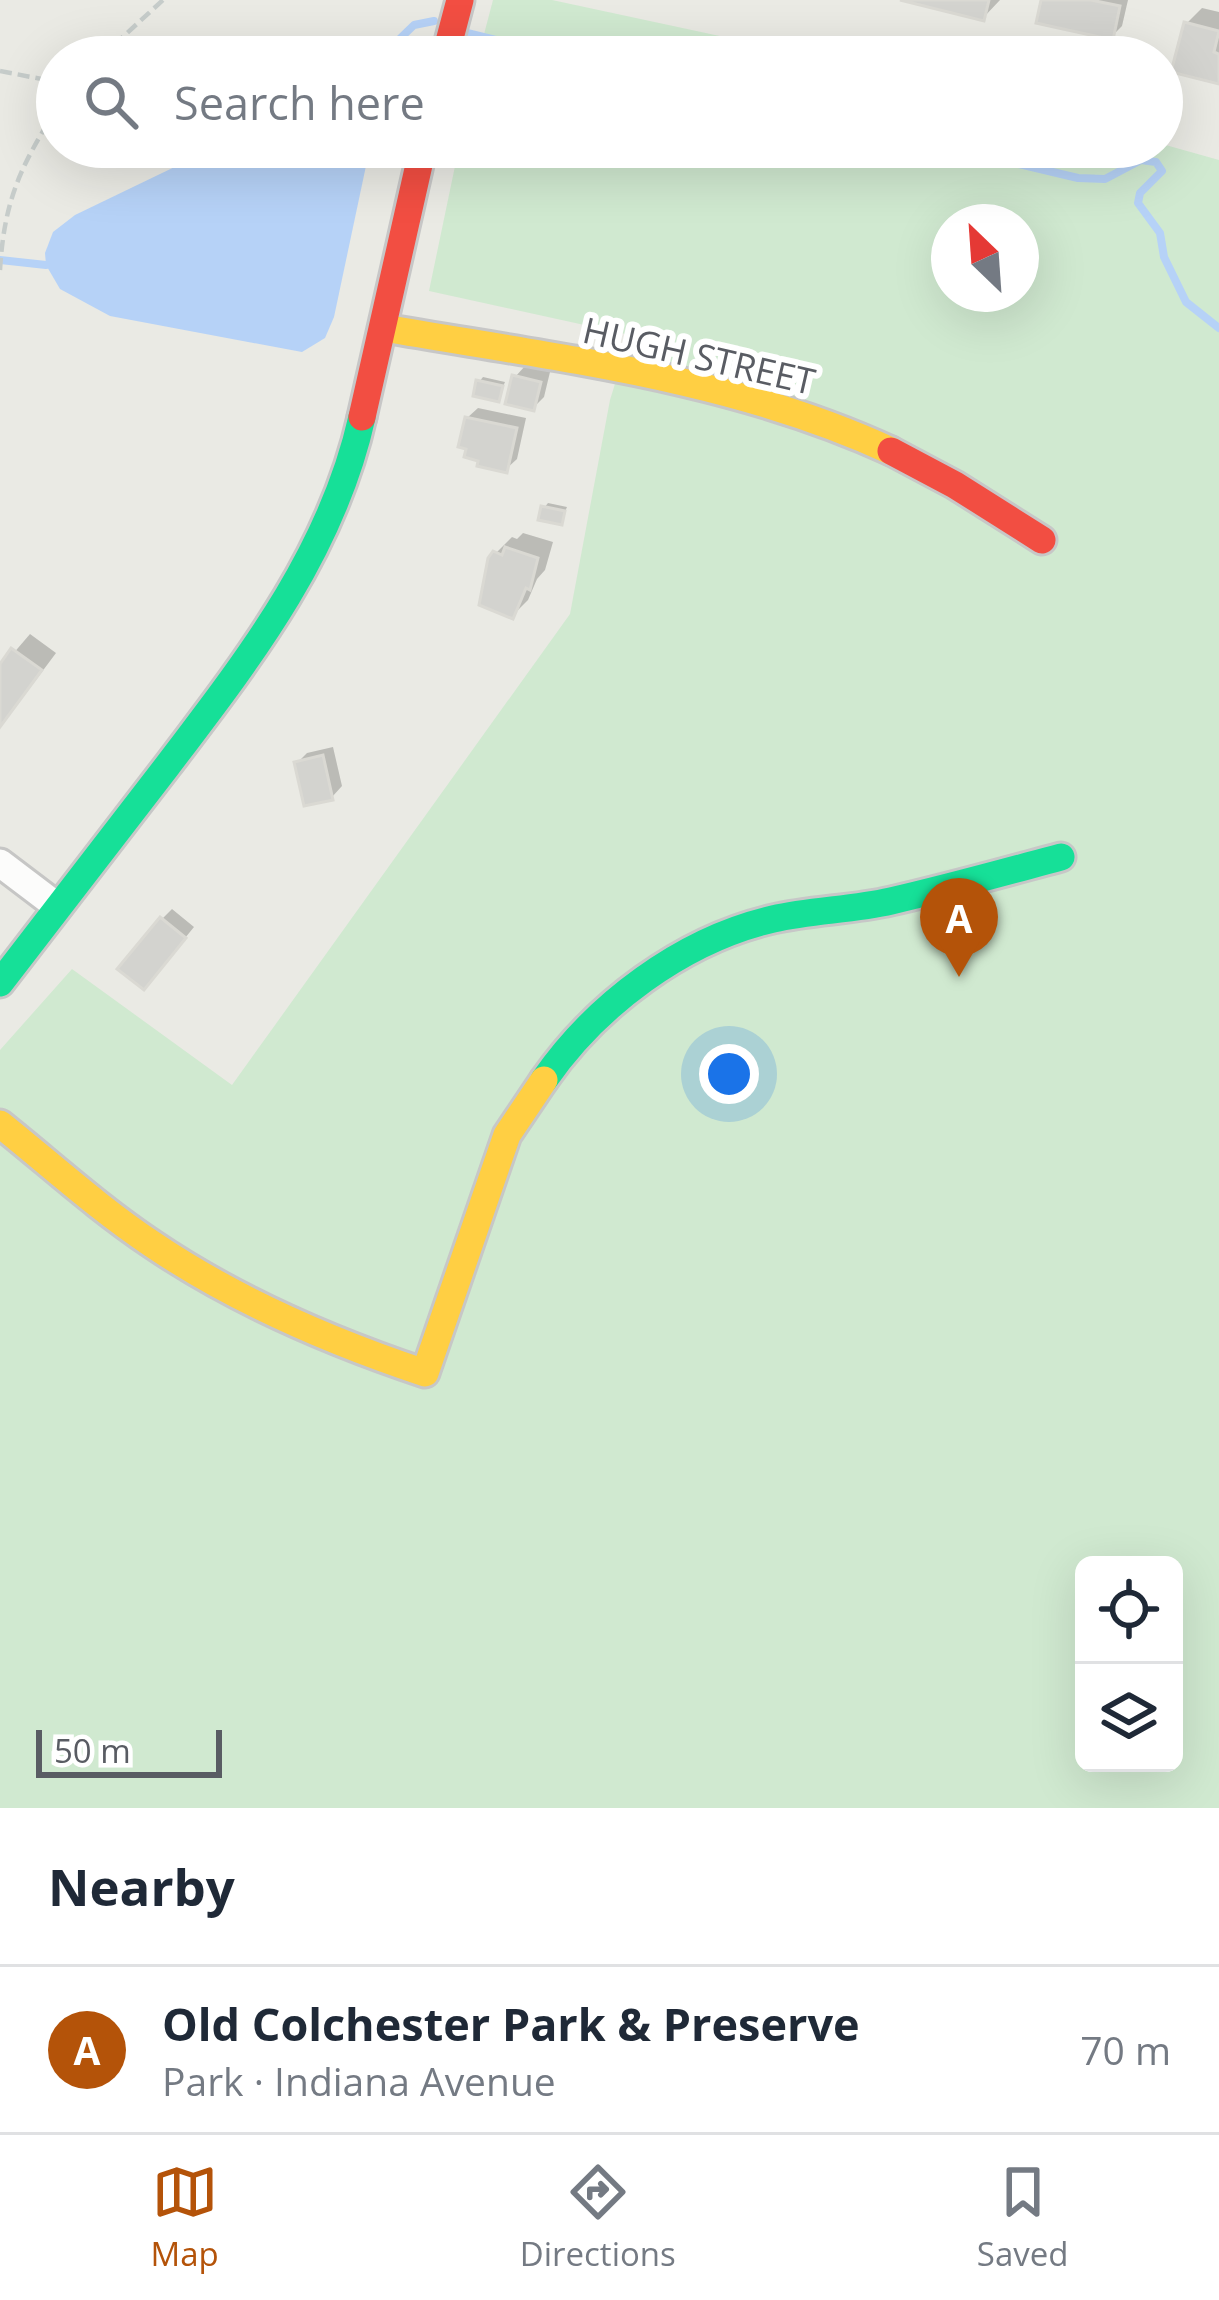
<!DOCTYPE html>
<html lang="en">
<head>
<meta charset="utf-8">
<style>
  body { margin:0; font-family:"Open Sans",sans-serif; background:#f2f2f3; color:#1f2937 }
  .controls { position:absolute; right:36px; bottom:36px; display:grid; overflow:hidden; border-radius:18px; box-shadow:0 12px 48px #0002 }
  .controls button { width:108px; height:108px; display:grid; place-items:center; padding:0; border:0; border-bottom:3px solid #e0e1e3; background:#fff; color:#1f2937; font:60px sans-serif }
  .compass { position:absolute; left:931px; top:204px; width:108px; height:108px; border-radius:50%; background:#fff; box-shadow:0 12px 48px #0002; rotate:335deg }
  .scale { position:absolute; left:36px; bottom:30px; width:186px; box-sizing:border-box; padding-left:12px; border:6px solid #595c63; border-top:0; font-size:33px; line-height:42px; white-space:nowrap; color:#595c63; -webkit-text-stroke:9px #fff; paint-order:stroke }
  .you { position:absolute; left:729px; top:1074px; width:42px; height:42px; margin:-30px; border:9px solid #fff; border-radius:50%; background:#1a73e8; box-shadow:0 0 0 18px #1a73e833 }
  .badge { display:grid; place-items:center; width:78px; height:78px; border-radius:50%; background:#b45309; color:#fff; font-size:39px; font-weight:700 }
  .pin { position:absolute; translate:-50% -99px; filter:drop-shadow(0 3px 6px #0008) }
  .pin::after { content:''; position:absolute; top:63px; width:42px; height:36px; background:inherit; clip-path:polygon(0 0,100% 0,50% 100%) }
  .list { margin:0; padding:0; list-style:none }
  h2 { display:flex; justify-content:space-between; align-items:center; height:156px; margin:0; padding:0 48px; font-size:51px }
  h2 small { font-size:39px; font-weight:400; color:#747a83 }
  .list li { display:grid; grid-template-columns:78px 1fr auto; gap:36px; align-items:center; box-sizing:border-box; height:168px; padding:0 48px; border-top:3px solid #e0e1e3 }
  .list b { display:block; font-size:45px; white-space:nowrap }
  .list p { margin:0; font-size:39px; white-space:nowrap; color:#747a83 }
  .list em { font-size:39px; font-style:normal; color:#747a83 }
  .icon { flex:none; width:66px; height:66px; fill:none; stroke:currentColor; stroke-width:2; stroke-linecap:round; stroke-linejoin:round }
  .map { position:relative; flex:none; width:1219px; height:1808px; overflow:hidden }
  .search { position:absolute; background:#fff; box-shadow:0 12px 48px #0002; left:36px; right:36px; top:36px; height:132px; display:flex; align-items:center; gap:30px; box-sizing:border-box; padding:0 42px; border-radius:66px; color:#747a83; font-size:45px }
  .sheet { height:324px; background:#fff }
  nav { display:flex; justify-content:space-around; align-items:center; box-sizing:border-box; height:168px; border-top:3px solid #e0e1e3; background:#fff; font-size:33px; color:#747a83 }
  nav a { display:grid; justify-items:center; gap:6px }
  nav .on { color:#b45309 }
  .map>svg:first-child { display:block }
  .green { fill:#d0e9d0; fill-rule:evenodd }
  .water { fill:#b6d2f7 }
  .shadow { fill:#0003 }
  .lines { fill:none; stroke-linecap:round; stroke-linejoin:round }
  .stream { stroke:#b6d2f7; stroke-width:8 }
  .building { fill:#d3d3cf; stroke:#dad9d3; stroke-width:3 }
  .street-casing { stroke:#c6c6c5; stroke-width:33 }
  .fast-casing { stroke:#c7c7c7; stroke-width:33 }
  .slow-casing { stroke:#c7c7c7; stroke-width:33 }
  .jam-casing { stroke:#c7c7c7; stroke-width:33 }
  .path { stroke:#c6ccca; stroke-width:4.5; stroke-dasharray:12 6; stroke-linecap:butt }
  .street { stroke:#fcfcfb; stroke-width:27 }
  .fast { stroke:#16e098; stroke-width:27 }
  .slow { stroke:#ffcf43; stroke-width:27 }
  .jam { stroke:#f24e42; stroke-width:27 }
  .labels { text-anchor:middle; stroke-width:12; stroke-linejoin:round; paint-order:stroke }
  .street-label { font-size:36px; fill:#595c63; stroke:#fff }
</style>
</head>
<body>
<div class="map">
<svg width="1219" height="1808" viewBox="0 0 1219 1808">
  <rect width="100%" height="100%" fill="#eaeae4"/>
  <path class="green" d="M493,0H552L818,57H478Z
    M1162,144L1219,160V1808H0V1050L72,969L232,1085L570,614L610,400L630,335L429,291L459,147H1162ZM949,222H1021V294H949ZM1084,1565H1174V1763H1084Z"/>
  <path class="water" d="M216,147H370L334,317L325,338L302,352L110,316L60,289L46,265L45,253L53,232L75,215Z"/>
  <path class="shadow" d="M905,0H1000L983,18Z
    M1044,0H1128L1122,26L1112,36Z
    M1202,8L1219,12V81L1186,24Z
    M525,366L550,372L544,397L533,408L515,377Z
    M483,377L505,382L498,398L479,382Z
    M478,408L526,418L517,459L506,469L467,418Z
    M548,503L567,507L561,521L544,508Z
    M523,533L553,542L545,570L537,579L528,600L512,616L496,553L512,537L517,539Z
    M30,634L56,653L0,728V669Z
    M333,747L342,786L332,797L297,763L307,753Z
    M172,909L194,927L154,976L162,919Z"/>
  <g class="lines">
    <path class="stream" d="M467,33L566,57
      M381,57L414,25L434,21
      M983,147L1002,160L1078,178L1105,179L1141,160L1156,162L1162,171L1140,193L1138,203L1160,233L1164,257L1186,302L1219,328
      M0,260L46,265"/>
  </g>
  <path class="building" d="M900,0H989L984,21Z
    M1041,0H1091L1120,6L1113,40L1036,23Z
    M1184,22L1219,31L1214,52L1219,54V84L1171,72Z
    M512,375L541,382L534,411L505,404Z
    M476,380L503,386L499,402L473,396Z
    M465,417L517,428L507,473L477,466L478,461L464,457L466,449L458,447Z
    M541,506L565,511L562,525L538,520Z
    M505,547L538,558L530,590L526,588L513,619L479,605L488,558L493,551L502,555Z
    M11,648L42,670L0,727V664Z
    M323,755L333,800L304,806L294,762Z
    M160,917L186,938L144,990L117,969Z"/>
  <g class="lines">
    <g class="street-casing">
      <path id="street" d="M0,863L58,907"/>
    </g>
    <g class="fast-casing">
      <path id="fast" d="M0,983C56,910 112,838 168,765C250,657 332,552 362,417
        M544,1080C596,1005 682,940 773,919C812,910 852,910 891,901C948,888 1005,872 1061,857"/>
    </g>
    <g class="slow-casing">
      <path id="slow" d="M384,328C556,358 731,377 891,451
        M0,1124C50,1164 98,1208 152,1244C236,1301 329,1341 425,1373L507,1135L544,1080"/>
    </g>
    <g class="jam-casing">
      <path id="jam" d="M445,57L460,0
        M362,417L423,147
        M891,451L955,485L1042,540"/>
    </g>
    <path class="path" d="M101,57L163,0
      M0,71L57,82
      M0,270C4,202 20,166 57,109"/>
    <use href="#street" class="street"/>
    <use href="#fast" class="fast"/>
    <use href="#slow" class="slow"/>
    <use href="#jam" class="jam"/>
  </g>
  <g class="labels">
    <g class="street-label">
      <text transform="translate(699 356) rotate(13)" y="13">HUGH STREET</text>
    </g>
  </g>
</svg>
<div class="controls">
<button><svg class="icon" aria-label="locate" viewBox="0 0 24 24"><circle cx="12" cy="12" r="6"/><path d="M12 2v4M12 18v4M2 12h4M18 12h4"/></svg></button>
<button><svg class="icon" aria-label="layers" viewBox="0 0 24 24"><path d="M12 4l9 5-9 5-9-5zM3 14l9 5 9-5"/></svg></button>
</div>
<svg class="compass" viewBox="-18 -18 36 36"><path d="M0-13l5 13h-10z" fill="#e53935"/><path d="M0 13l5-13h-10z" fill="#747a83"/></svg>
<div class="scale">50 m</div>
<div class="you"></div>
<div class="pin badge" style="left:959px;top:977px">A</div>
<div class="search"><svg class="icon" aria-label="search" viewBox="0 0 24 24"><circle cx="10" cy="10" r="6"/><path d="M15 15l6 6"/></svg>Search here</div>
</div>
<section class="sheet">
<h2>Nearby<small></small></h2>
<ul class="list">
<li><span class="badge">A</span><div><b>Old Colchester Park &amp; Preserve</b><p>Park · Indiana Avenue</p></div><em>70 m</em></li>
</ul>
</section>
<nav>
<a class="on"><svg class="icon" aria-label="map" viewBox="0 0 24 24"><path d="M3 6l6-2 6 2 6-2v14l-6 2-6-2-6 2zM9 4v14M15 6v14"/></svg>Map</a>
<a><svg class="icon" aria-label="directions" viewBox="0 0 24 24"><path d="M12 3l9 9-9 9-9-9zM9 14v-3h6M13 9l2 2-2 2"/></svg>Directions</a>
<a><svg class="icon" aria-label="saved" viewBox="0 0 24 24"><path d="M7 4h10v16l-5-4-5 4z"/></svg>Saved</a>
</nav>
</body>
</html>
